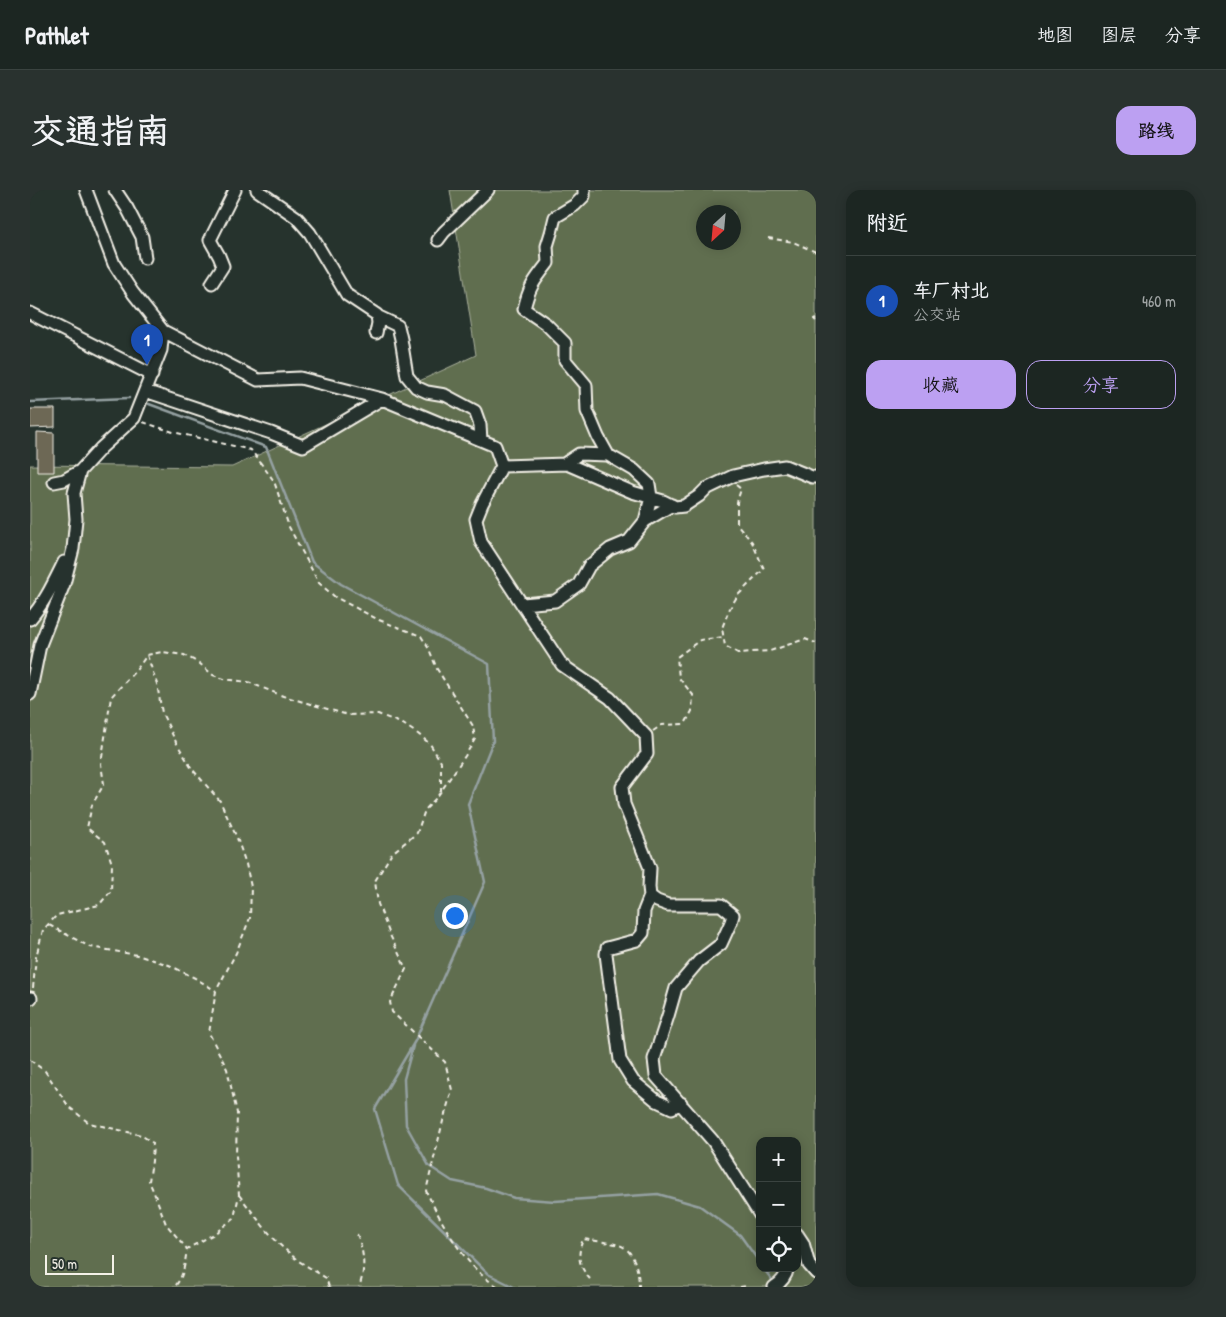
<!DOCTYPE html>
<html lang="zh">
<head>
<meta charset="utf-8">
<style>
  body { margin:0; font-family:"Patrick Hand","LXGW WenKai TC",sans-serif; background:#29322f; color:#f1f3f6 }
  .controls { position:absolute; right:15px; bottom:15px; display:grid; overflow:hidden; border-radius:10px; box-shadow:0 2px 12px #0003 }
  .controls button { width:45px; height:45px; display:grid; place-items:center; padding:0; border:0; border-bottom:1px solid #3a4340; background:#1c2622; color:#f1f3f6; font:25px sans-serif }
  .compass { position:absolute; left:666px; top:15px; width:45px; height:45px; border-radius:50%; background:#1c2622; box-shadow:0 2px 12px #0003; rotate:206deg }
  .scale { position:absolute; left:15px; bottom:12px; width:69px; box-sizing:border-box; padding-left:5px; border:2px solid #f4f1e8; border-top:0; font-size:14px; line-height:18px; white-space:nowrap; color:#f4f1e8; -webkit-text-stroke:4px #26332d; paint-order:stroke }
  .you { position:absolute; left:424px; top:725px; width:18px; height:18px; margin:-12px; border:4px solid #fff; border-radius:50%; background:#1a73e8; box-shadow:0 0 0 8px #1a73e833 }
  .badge { display:grid; place-items:center; width:32px; height:32px; border-radius:50%; background:#bca0f2; color:#fff; font-size:16px; font-weight:700 }
  .pin { position:absolute; translate:-50% -41px; filter:drop-shadow(0 1px 2px #0008) }
  .pin::after { content:''; position:absolute; top:26px; width:18px; height:15px; background:inherit; clip-path:polygon(0 0,100% 0,50% 100%) }
  .list { margin:0; padding:0; list-style:none }
  h2 { display:flex; justify-content:space-between; align-items:center; height:65px; margin:0; padding:0 20px; font-size:21px }
  h2 small { font-size:16px; font-weight:400; color:#a0a5a5 }
  .list li { display:grid; grid-template-columns:32px 1fr auto; gap:15px; align-items:center; box-sizing:border-box; height:90px; padding:0 20px; border-top:1px solid #3a4340 }
  .list b { display:block; font-size:19px; white-space:nowrap }
  .list p { margin:0; font-size:16px; white-space:nowrap; color:#a0a5a5 }
  .list em { font-size:16px; font-style:normal; color:#a0a5a5 }
  .actions { display:flex; gap:10px; padding:15px 20px }
  .actions a { flex:1; padding:11px 0; border:1px solid #bca0f2; border-radius:15px; text-align:center; font-size:18px; color:#bca0f2 }
  .actions .main { background:#bca0f2; color:#111 }
  .icon { flex:none; width:28px; height:28px; fill:none; stroke:currentColor; stroke-width:2; stroke-linecap:round; stroke-linejoin:round }
  .map { position:relative; flex:none; width:786px; height:1097px; overflow:hidden; border-radius:15px }
  header { display:flex; align-items:center; gap:30px; box-sizing:border-box; height:70px; padding:0 25px; background:#1c2622; border-bottom:1px solid #3a4340 }
  header strong { font-size:24px }
  nav { display:flex; gap:28px; margin-inline-start:auto; font-size:18px }
  .intro { display:flex; align-items:center; justify-content:space-between; box-sizing:border-box; height:120px; padding:0 30px }
  h1 { margin:0; font-size:35px }
  .button { padding:12px 22px; border-radius:15px; background:#bca0f2; color:#111; font-size:18px; font-weight:700 }
  main { display:flex; gap:30px; padding:0 30px }
  aside { flex:1; background:#1c2622; border-radius:15px; box-shadow:0 2px 12px #0003 }
  .map>svg:first-child { display:block }
  .green { fill:#606e50; stroke:#aab09c; fill-rule:evenodd }
  .lines { fill:none; stroke-linecap:round; stroke-linejoin:round }
  .stream { stroke:#95a1a2; stroke-width:2.5 }
  .building { fill:#6d6755; stroke:#f4f1e8 }
  .minor-casing { stroke:#f4f1e8; stroke-width:15 }
  .path { stroke:#f4f1e8; stroke-width:2; stroke-dasharray:5 4; stroke-linecap:butt }
  .minor { stroke:#26332d; stroke-width:11 }
</style>
</head>
<body>
<header>
<strong>Pathlet</strong>
<nav><a>地图</a><a>图层</a><a>分享</a></nav>
</header>
<div class="intro"><h1>交通指南</h1><a class="button">路线</a></div>
<main>
<div class="map">
<svg width="786" height="1097" viewBox="0 0 786 1097">
  <rect width="100%" height="100%" fill="#26332d"/>
  <filter id="ink" filterUnits="userSpaceOnUse"><feTurbulence type="fractalNoise" baseFrequency=".02" numOctaves="2"/><feDisplacementMap in="SourceGraphic" scale="10" xChannelSelector="R" yChannelSelector="G"/><feConvolveMatrix kernelMatrix="1 2 1 2 8 2 1 2 1" color-interpolation-filters="sRGB"/></filter>
  <g filter="url(#ink)">
    <path class="green" d="M420,0H786V1097H0V275L202,277L446,165ZM674,22H704V52H674ZM730,951H767V1078H730Z"/>
    <g class="lines">
      <path class="stream" d="M0,212L99,208
        M119,214L236,257L282,372L311,394L459,474L463,551L438,614L455,692L385,851L345,919L368,995L458,1084L484,1097
        M383,856L374,889L376,935L399,976L422,991L456,998L484,1008L525,1011L628,1004L670,1016L710,1045L730,1073
        M733,1078L743,1091"/>
    </g>
    <path class="building" d="M0,219H25V237L0,238Z
      M7,242L24,243V282H7Z"/>
    <g class="lines">
      <g class="minor-casing">
        <path id="minor" d="M85,0L97,18L112,47L115,68
          M227,0L266,27L280,43L317,105L347,125L348,133L346,143
          M554,0V6L545,15L525,27L521,43L517,56L518,73C504,91 499,97 494,119L516,134L535,153V170L556,195L557,221L568,247L578,265
          M408,50L414,42L458,0
          M182,93L193,76L189,66L180,50L205,0
          M0,123L122,185
          M347,126L368,136L371,149L377,186L386,197L397,202L415,205L445,221L450,235L451,250
          M133,141L228,190L270,188L352,209L465,256L472,276L452,314L446,329L451,352L532,475L580,508L616,546L617,564L592,597L594,614L620,678L619,697L620,706L627,711L638,715H691L703,725L701,732L691,754L669,771L646,798L638,826L624,869L626,886L683,951L730,1025
          M115,201L241,243L273,256L352,209
          M472,276L537,274L602,302L633,311L645,317L654,316L669,306L676,299L703,286L734,279L755,276L782,287H786
          M24,292L34,290L50,281L71,258L104,228L131,160L133,141L103,103L84,74L56,0
          M615,331L642,315
          M493,414L525,411L549,394L559,376L580,359L599,351L615,331L621,307L619,294L604,280L578,265L549,264L534,274
          M0,429C15,412 24,392 34,372
          M0,504L10,455L34,394L43,359L46,329L44,303L50,281
          M620,706L614,721L613,743L607,750L577,758L576,764L590,870L603,891L627,911L642,918L651,913
          M0,808H1
          M767,1044L773,1053L779,1075L786,1083
          M744,1097C751,1093 756,1086 758,1078"/>
      </g>
      <path class="path" d="M738,48L763,52L786,62
        M786,128L784,129L786,131
        M113,232L143,242L221,260L244,291L259,337L289,393L305,407L349,430L391,446L399,459L407,479L443,536L445,549L435,566L407,607L395,620L387,643L362,663L345,691L348,714L360,745L376,779L360,812L362,822L415,872L422,900L413,931L396,1001C412,1033 436,1080 469,1097
        M706,295L711,299L707,312V334L722,352L734,379L708,405L699,420L692,438L695,456L708,463L740,461L775,449L786,453
        M117,465L127,494L132,523L146,552L162,579L190,611L207,648L216,674L221,697L220,728L206,763L186,801L179,843L197,879L207,923L206,966L209,1005L204,1028L184,1044L157,1059C155,1071 154,1088 144,1097
        M623,541L632,535L655,534L662,521L663,505L649,488L647,467L670,450L694,447
        M19,735L60,757L107,765L139,775L165,788L186,801
        M3,798L6,767L13,740L27,725L69,715L81,701L82,674L75,652L57,638L62,615L74,594L71,574L81,507L107,479L117,465L132,462L154,465L169,473L183,485L194,489L218,492L253,506L318,525L348,524L373,534L388,544L400,554L411,572V601
        M0,870L15,881L39,917L59,933L111,945L123,953L122,971L119,991L127,1010L136,1034L157,1059
        M209,1005L233,1036L249,1054L267,1070L296,1088L299,1097
        M327,1044C334,1062 336,1079 329,1097
        M560,1089C548,1075 547,1066 553,1049C564,1051 578,1052 589,1055C605,1060 609,1083 609,1097
        M710,1097L717,1096L718,1097"/>
      <use href="#minor" class="minor"/>
    </g>
  </g>
</svg>
<div class="controls">
<button>+</button>
<button>−</button>
<button><svg class="icon" aria-label="locate" viewBox="0 0 24 24"><circle cx="12" cy="12" r="6"/><path d="M12 2v4M12 18v4M2 12h4M18 12h4"/></svg></button>
</div>
<svg class="compass" viewBox="-18 -18 36 36"><path d="M0-13l5 13h-10z" fill="#e53935"/><path d="M0 13l5-13h-10z" fill="#a0a5a5"/></svg>
<div class="scale">50 m</div>
<div class="you"></div>
<div class="pin badge" style="left:117px;top:175px;background:#1a4fb4">1</div>
</div>
<aside>
<h2>附近<small></small></h2>
<ul class="list">
<li><span class="badge" style="background:#1a4fb4">1</span><div><b>车厂村北</b><p>公交站</p></div><em>460 m</em></li>
</ul>
<div class="actions"><a class="main">收藏</a><a>分享</a></div>
</aside>
</main>
</body>
</html>
